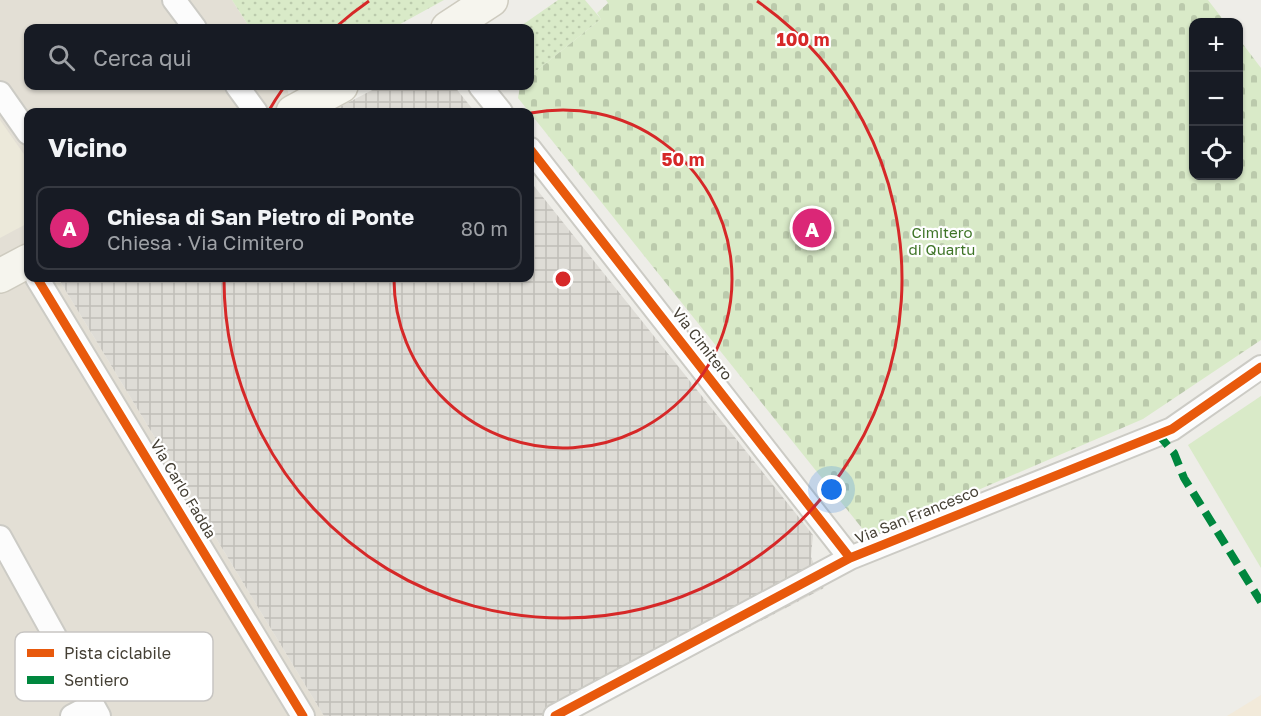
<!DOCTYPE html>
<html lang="it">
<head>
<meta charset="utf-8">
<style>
  body { margin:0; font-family:"Golos Text",sans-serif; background:#242831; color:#f1f3f6 }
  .controls { position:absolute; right:18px; top:18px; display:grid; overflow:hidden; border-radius:12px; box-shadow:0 2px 4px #0004 }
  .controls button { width:54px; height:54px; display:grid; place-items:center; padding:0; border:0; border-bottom:2px solid #363941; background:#171b24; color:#f1f3f6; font:30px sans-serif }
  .you { position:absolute; left:832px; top:490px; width:21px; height:21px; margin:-15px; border:4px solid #fff; border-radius:50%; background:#1a73e8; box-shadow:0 0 0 9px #1a73e833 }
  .badge { display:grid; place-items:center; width:39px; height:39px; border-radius:50%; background:#db2777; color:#fff; font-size:20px; font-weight:700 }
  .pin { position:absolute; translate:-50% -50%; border:3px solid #fff; box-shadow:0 2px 6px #0006 }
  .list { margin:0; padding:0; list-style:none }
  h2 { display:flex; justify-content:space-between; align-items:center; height:78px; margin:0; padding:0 24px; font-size:26px }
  h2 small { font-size:20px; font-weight:400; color:#9ea1a6 }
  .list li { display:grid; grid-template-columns:39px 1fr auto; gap:18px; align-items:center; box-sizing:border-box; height:84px; margin:0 12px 12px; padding:0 12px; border:2px solid #363941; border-radius:12px }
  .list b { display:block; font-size:22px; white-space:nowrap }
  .list p { margin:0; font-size:20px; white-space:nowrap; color:#9ea1a6 }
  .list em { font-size:20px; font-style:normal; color:#9ea1a6 }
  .icon { flex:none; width:33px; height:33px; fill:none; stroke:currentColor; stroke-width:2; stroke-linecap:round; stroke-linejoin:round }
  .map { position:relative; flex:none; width:1261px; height:716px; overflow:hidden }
  .search { position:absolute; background:#171b24; box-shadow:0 2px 4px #0004; left:24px; top:24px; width:510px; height:66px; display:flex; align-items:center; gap:15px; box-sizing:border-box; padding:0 21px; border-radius:12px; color:#9ea1a6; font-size:22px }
  .panel { position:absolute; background:#171b24; box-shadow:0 2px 4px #0004; left:24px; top:108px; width:510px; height:174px; border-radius:12px }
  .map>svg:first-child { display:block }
  .residential { fill:#e3dfd5 }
  .commercial { fill:#f2eada }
  .industrial { fill:url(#industrial-grid) }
  .education { fill:#ece9da }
  .grass { fill:url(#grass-dots) }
  .cemetery { fill:url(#cemetery-stones) }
  .pitch { fill:#d9eac8 }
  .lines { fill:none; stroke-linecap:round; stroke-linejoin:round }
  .minor-casing { stroke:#cccbc5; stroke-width:26 }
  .secondary-casing { stroke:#cecbbf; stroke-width:36 }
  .minor { stroke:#fcfcfc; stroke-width:22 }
  .secondary { stroke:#f6f5ee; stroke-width:33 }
  .quiet { stroke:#00873e; stroke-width:8; stroke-dasharray:15 8; stroke-linecap:butt }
  .cycleway-casing { stroke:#fff; stroke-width:13 }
  .cycleway { stroke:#e8590c; stroke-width:9 }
  .ring { fill:none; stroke:#d62828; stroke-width:3 }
  .labels { text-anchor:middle; stroke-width:4.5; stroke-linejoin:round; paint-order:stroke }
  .park-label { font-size:15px; fill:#3f7528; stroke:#fff }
  .street-label { font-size:15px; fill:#443f34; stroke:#fff }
  .key { fill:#fff; stroke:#c7c5c2; stroke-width:1.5 }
  .key-label { font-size:16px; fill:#443f34 }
  .centre { fill:#d62828; stroke:#fff; stroke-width:3 }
  .ring-label { font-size:18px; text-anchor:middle; font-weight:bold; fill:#d62828; stroke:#fff; stroke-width:4.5; stroke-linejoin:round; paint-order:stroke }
</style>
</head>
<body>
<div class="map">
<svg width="1261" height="716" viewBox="0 0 1261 716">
  <defs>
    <pattern id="industrial-grid" width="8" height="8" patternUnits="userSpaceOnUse" patternTransform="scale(1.5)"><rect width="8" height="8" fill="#dedcd6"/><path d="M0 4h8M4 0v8" fill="none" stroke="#c0beb8"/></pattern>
    <pattern id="grass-dots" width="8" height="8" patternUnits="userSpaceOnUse" patternTransform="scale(1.5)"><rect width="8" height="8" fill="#d9eac8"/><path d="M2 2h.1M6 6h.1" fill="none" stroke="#bbcaac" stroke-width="1.8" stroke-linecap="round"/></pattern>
    <pattern id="cemetery-stones" width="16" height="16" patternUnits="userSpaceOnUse" patternTransform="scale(1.5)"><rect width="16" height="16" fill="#d9eac8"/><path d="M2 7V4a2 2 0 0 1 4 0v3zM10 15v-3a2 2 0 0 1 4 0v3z" fill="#bbcaac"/></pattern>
  </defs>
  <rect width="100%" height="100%" fill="#eeede8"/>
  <path class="residential" d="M0,0H232L250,28H28V86H286L295,112H28V278H58L324,716H0Z"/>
  <path class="commercial" d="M1261,695V716H1227Z"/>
  <path class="industrial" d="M380,86H454L475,112H330Z
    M530,181L813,535L811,557L824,588L579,716H324L58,278H530Z"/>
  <path class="education" d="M0,120L28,160V223L0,238Z"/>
  <path class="grass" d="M232,0H444L393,28H250Z
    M558,0H585L601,19L530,76V28H518Z"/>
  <path class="cemetery" d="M606,0H1208L1225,22H1194V176H1238L1239,39L1261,68V340L1143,419L869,537L518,98L520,86H530V76L601,19L597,13L608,3Z"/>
  <path class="pitch" d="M1261,396V568L1188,445Z"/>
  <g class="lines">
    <g class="minor-casing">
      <path id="minor" d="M174,0L195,28
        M237,86L256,112
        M480,86L501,112
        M0,93L28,133
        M530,149L850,558
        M37,278L303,716
        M0,537L99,716
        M72,716L93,705
        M555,716L850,558L1172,429L1261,367"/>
    </g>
    <g class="secondary-casing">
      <path id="secondary" d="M448,28L491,0
        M293,112L341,86
        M0,276L28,261"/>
    </g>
    <use href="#minor" class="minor"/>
    <use href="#secondary" class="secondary"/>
    <path class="quiet" d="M1158,434L1174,453L1184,478L1261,602"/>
    <g class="cycleway-casing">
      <path id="cycleway" d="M530,149L850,558
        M37,278L303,716
        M555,716L850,558L1172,429L1261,367"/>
    </g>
    <use href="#cycleway" class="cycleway"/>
  </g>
  <g class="ring">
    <path d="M531 113A169 169 0 1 1 394 278"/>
    <path d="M268 112A339 339 0 0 1 284 87M336 27A339 339 0 0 1 369 1M757 1A339 339 0 1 1 224 279"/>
  </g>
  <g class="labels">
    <g class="park-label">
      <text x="942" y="238">Cimitero<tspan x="942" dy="17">di Quartu</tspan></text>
    </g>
    <g class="street-label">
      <text transform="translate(702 344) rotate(52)" y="5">Via Cimitero</text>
      <text transform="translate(183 489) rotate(59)" y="5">Via Carlo Fadda</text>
      <text transform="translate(917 515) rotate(-22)" y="5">Via San Francesco</text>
    </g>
  </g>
  <rect x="15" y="632" width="198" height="69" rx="9" class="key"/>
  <rect x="27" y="649" width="27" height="8" fill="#e8590c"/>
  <rect x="27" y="676" width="27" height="8" fill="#00873e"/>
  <g class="key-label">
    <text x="64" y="659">Pista ciclabile</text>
    <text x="64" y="686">Sentiero</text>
  </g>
  <circle cx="563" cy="279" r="9" class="centre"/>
  <g class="ring-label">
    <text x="803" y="46">100 m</text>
    <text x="683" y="166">50 m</text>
  </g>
</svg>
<div class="controls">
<button>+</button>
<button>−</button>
<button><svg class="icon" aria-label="locate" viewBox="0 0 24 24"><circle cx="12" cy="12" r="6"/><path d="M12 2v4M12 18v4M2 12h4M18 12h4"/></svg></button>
</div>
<div class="you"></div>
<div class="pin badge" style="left:812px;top:228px">A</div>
<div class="search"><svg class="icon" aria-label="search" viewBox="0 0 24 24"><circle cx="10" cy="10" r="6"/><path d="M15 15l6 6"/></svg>Cerca qui</div>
<section class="panel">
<h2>Vicino<small></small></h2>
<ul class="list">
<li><span class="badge">A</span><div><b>Chiesa di San Pietro di Ponte</b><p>Chiesa · Via Cimitero</p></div><em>80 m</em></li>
</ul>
</section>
</div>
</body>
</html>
